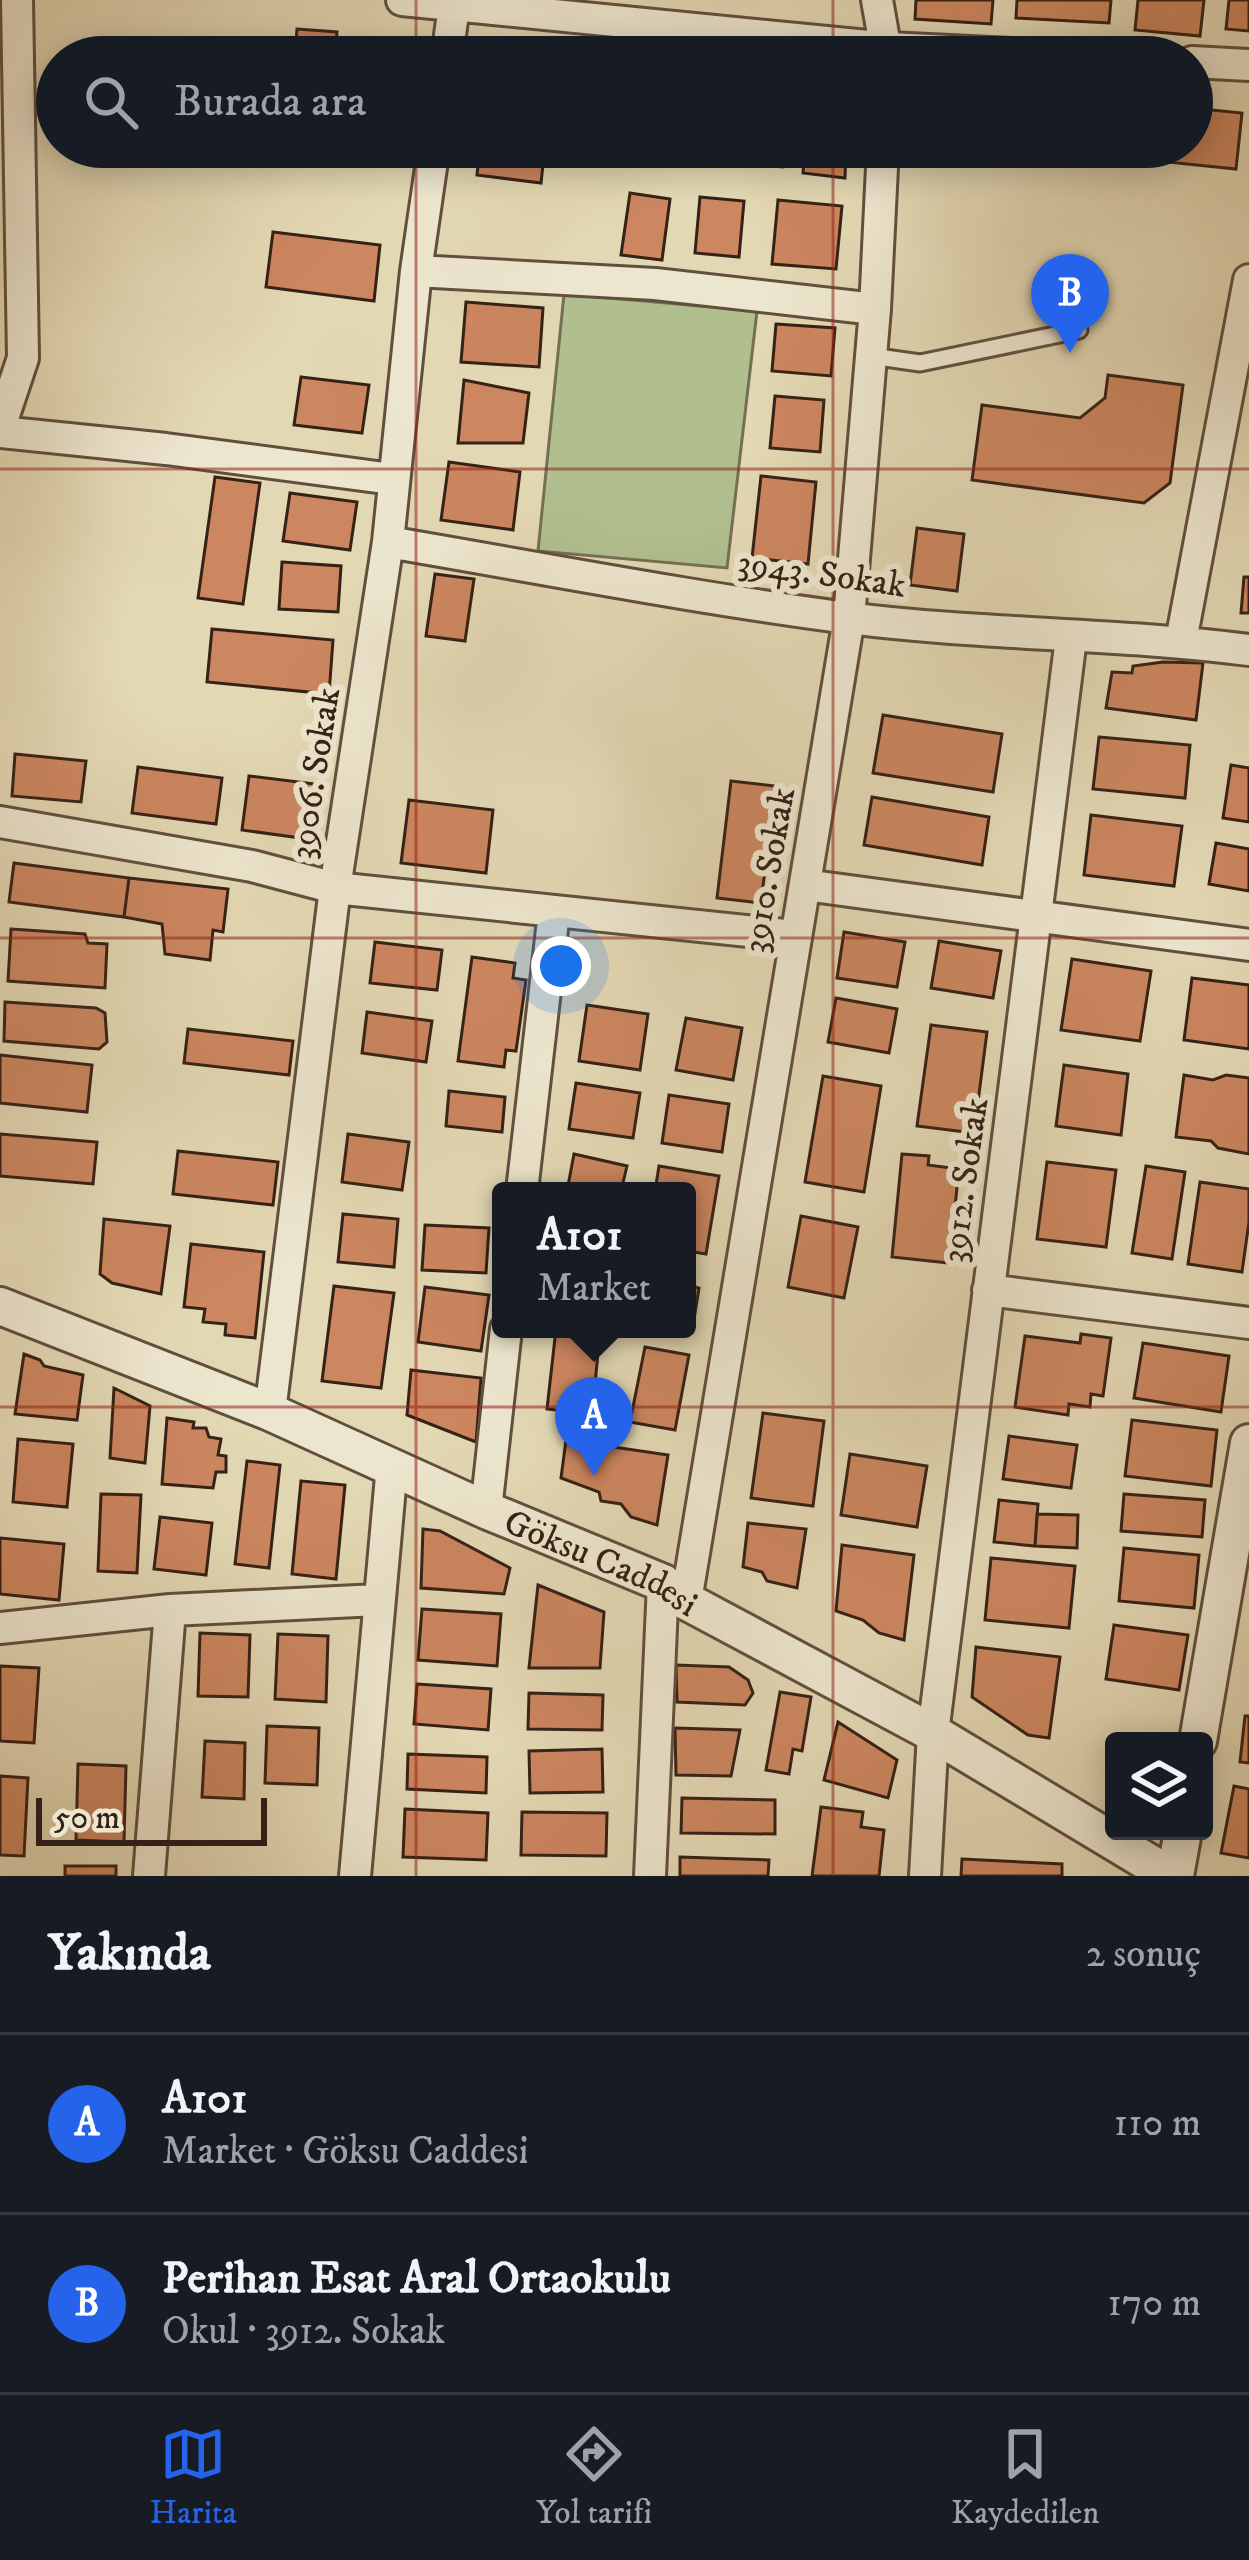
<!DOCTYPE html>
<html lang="tr">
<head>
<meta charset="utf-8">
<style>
  body { margin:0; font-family:"IM FELL DW Pica",serif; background:#242831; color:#f1f3f6 }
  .controls { position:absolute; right:36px; bottom:36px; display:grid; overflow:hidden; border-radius:12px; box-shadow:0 6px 30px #0003 }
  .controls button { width:108px; height:108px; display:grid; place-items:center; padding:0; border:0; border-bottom:3px solid #363941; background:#171b24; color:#f1f3f6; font:60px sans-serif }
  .scale { position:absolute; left:36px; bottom:30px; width:231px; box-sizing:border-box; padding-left:12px; border:6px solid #362116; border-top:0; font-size:33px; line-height:42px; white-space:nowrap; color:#362116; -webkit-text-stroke:9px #ede6ce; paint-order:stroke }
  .you { position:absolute; left:561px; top:966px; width:42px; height:42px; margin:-30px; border:9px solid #fff; border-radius:50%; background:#1a73e8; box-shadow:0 0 0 18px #1a73e833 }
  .badge { display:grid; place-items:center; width:78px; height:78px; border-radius:50%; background:#2563eb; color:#fff; font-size:39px; font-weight:700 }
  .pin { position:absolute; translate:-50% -99px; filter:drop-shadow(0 3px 6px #0008) }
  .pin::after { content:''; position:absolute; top:63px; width:42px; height:36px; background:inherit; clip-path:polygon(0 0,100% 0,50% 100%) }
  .popup { position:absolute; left:492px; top:1182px; width:204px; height:156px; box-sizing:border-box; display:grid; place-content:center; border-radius:12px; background:#171b24; filter:drop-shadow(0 3px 9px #0005); font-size:39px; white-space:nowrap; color:#9ea1a6 }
  .popup b { font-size:45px; color:#f1f3f6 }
  .popup::after { content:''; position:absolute; left:50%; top:100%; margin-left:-24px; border:24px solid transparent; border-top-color:#171b24 }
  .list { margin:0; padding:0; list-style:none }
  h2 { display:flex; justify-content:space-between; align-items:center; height:156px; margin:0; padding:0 48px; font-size:51px }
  h2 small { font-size:39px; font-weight:400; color:#9ea1a6 }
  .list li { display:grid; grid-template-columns:78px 1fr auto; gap:36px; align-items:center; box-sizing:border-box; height:180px; padding:0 48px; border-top:3px solid #363941 }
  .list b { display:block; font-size:45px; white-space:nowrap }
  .list p { margin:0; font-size:39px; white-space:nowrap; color:#9ea1a6 }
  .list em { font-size:39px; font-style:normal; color:#9ea1a6 }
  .icon { flex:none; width:66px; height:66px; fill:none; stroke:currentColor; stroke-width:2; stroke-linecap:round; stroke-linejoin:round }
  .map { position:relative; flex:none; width:1249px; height:1876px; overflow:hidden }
  .search { position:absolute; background:#171b24; box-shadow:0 6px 30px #0003; left:36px; right:36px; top:36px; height:132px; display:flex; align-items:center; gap:30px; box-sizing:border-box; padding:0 42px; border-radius:66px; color:#9ea1a6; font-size:45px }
  .sheet { height:516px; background:#171b24 }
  nav { display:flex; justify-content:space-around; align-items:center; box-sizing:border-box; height:168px; border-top:3px solid #363941; background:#171b24; font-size:33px; color:#9ea1a6 }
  nav a { display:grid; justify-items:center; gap:6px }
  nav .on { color:#2563eb }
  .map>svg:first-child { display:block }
  .green { fill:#b1bf8f; stroke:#747052; stroke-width:3 }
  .building { fill:#cc8660; stroke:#362116; stroke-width:3 }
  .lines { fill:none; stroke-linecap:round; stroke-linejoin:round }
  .service-casing { stroke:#614f3e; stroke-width:21 }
  .minor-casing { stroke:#614f3e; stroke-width:36 }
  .tertiary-casing { stroke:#614f3e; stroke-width:42 }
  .service { stroke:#ede6ce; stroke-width:15 }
  .minor { stroke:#ede6ce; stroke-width:30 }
  .tertiary { stroke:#ede6ce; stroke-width:36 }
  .grid { fill:none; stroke:#8f2418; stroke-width:3; stroke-opacity:0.55 }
  .labels { text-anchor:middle; stroke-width:12; stroke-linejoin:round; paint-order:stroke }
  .street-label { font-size:36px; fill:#362116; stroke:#ede6ce }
</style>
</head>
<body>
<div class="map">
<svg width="1249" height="1876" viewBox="0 0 1249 1876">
  <rect width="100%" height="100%" fill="#e3d8b4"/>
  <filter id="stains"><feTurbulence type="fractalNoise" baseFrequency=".00167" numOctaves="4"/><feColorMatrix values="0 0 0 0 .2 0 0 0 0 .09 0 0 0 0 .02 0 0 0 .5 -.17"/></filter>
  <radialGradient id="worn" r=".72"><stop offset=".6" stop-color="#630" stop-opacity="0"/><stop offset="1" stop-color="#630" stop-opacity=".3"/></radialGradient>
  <path class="green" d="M564,294L757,311L727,568L538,551Z"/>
  <path class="building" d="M916,0H993L991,24L915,19Z
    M1017,0H1111L1109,23L1016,18Z
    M1138,0H1204L1200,36L1135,30Z
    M1229,0H1249V31L1226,29Z
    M297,29L337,32L335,57H295Z
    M365,38L403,42L401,57H363Z
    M1192,108L1242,113L1236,169L1167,162L1168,147H1192Z
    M352,147H390L389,155L352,151Z
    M480,147H545L541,183L477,175Z
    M678,147H723L722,157L678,152Z
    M750,147H785L783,167L749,164Z
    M805,147H846L845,178L803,173Z
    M951,147H992L990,159L950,154Z
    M1048,147H1133L1132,165L1048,163Z
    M630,193L670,199L662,260L621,255Z
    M700,197L744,201L739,257L695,253Z
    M778,200L842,206L836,269L772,264Z
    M273,232L380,245L374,301L266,287Z
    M466,302L543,308L539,367L461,362Z
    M776,324L835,328L831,376L772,371Z
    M1108,375L1183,385L1170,483L1144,503L972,480L982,405L1080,418L1105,398Z
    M301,377L369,385L362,433L294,425Z
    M464,380L529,393L523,443H458Z
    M775,396L824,400L820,452L770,448Z
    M449,462L520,472L513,530L441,520Z
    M761,476L816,482L808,564L752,558Z
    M215,477L260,483L243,604L198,598Z
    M290,493L357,502L350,550L283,541Z
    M917,528L964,534L957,591L910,585Z
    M282,562L341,566L338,612L279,609Z
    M435,574L474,579L465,641L426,636Z
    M1244,577H1249V613H1241Z
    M212,629L333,640L329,694L207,682Z
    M1163,662L1203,663L1196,720L1106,708L1112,672L1132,673L1133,666Z
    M883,715L1002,734L993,792L873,773Z
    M1099,737L1190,745L1185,798L1093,789Z
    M15,754L86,761L81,802L12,796Z
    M1231,765L1249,768V822L1223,818Z
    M138,767L222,778L216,824L132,813Z
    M249,776L315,784L308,839L242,830Z
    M731,781L775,786L761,903L717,898Z
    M872,797L989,817L982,865L864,845Z
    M409,800L493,810L486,873L401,863Z
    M1091,815L1182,826L1174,886L1084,875Z
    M1216,843L1249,849V891L1209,884Z
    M14,863L129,878L124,917L9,902Z
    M129,878L228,889L223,932L213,930L210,960L165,954L162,924L124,917Z
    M11,929L85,934L88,943L107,944L105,988L8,981Z
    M844,932L905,942L897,987L837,978Z
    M939,941L1001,951L993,998L931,988Z
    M375,942L442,950L437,990L370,983Z
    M472,957L515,963L513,978L526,980L516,1051L506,1050L504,1067L458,1061Z
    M1072,959L1151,971L1140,1041L1061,1030Z
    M1192,978L1249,985V1049L1184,1040Z
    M836,998L897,1009L889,1053L828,1042Z
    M5,1002L96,1008L105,1013L107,1042L99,1049L4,1041Z
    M587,1005L648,1014L640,1070L579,1061Z
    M367,1012L432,1021L426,1062L362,1053Z
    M686,1018L742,1028L733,1080L676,1070Z
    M931,1025L987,1032L974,1133L917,1126Z
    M188,1029L293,1041L289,1075L184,1063Z
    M0,1055L92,1065L87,1112L0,1103Z
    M1064,1065L1128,1074L1121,1135L1056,1126Z
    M1184,1075L1213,1080L1226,1075L1249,1078V1154L1218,1148L1211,1141L1176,1137Z
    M823,1076L881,1086L864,1192L805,1182Z
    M576,1083L640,1093L633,1138L569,1129Z
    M449,1091L505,1097L502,1132L446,1126Z
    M669,1095L729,1104L722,1152L662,1143Z
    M0,1134L97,1142L93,1184L0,1176Z
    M348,1134L409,1142L402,1190L342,1182Z
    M178,1151L278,1162L273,1205L173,1194Z
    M574,1154L627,1166L621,1191H567Z
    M902,1154L929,1156L928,1165L959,1169L949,1263L892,1257Z
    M1047,1162L1116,1170L1106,1247L1037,1239Z
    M659,1166L719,1176L706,1254L687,1251V1191H655Z
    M1146,1166L1185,1172L1172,1259L1132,1253Z
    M1200,1182L1249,1189V1222L1242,1272L1188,1264Z
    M343,1214L398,1219L394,1267L338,1262Z
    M801,1216L858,1227L844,1298L788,1287Z
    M104,1219L170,1226L161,1294L112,1283L100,1274Z
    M425,1225L489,1228L486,1273L422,1270Z
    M191,1244L264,1252L255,1338L225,1335L226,1324L203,1322L205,1309L184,1307Z
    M687,1276L692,1277L691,1286L699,1288L692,1332L674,1329H687Z
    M334,1286L394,1293L381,1388L322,1381Z
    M425,1287L489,1295L481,1351L418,1342Z
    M556,1329L600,1333L592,1414L547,1409Z
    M1081,1334L1111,1338L1103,1396L1091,1394L1090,1407L1069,1404L1068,1415L1015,1407L1025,1336L1080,1343Z
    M1143,1343L1229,1356L1221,1412L1134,1398Z
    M645,1347L689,1355L675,1430L630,1422Z
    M24,1354L40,1360L44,1366L83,1375L77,1420L15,1414Z
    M411,1370L481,1378L476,1442L407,1415Z
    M114,1388L150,1406L145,1463L110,1458Z
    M763,1413L824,1421L813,1506L751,1498Z
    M167,1418L194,1422L193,1428H206L209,1437L221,1439L218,1455L226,1456V1472H216L213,1488L162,1484Z
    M1132,1420L1217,1430L1211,1486L1125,1476Z
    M1009,1436L1077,1445L1071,1488L1003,1479Z
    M18,1439L73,1444L67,1507L13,1502Z
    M566,1440L668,1455L657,1525L631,1517L621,1504L601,1501L599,1492L561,1478Z
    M850,1454L927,1466L917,1527L841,1515Z
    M247,1461L280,1465L269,1568L235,1564Z
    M301,1481L345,1485L336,1579L292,1574Z
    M101,1494L141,1495L137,1573L98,1571Z
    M1124,1494L1205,1500L1202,1537L1121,1531Z
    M999,1500L1038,1504L1035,1546L994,1542Z
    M1037,1514L1078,1515L1077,1548L1035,1546Z
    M160,1517L212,1523L206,1575L154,1569Z
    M748,1523L806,1529L797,1588L767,1581L762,1572L743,1567Z
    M423,1529L440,1531L510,1568L504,1594L421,1588Z
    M0,1538L64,1544L59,1600L0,1594Z
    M842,1545L914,1555L904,1640L879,1633L863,1620L836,1611Z
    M1124,1548L1199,1555L1194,1608L1119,1601Z
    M991,1558L1075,1566L1069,1628L985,1620Z
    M538,1585L604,1612L600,1668H529Z
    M422,1609L501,1614L497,1666L418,1660Z
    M1114,1625L1188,1635L1179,1690L1106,1679Z
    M200,1633L250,1635L248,1697L198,1696Z
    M278,1634L328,1636L326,1702L275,1699Z
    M976,1647L1060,1657L1049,1738L1028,1735L972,1697Z
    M676,1665L729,1667L748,1680L753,1693L745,1705L677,1702Z
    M0,1666L39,1668L34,1743L0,1741Z
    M417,1684L491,1689L488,1730L414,1724Z
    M780,1692L811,1697L802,1751L793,1749L789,1774L766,1770Z
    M529,1693L603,1695L602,1730L528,1729Z
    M1245,1716H1249V1763L1240,1762Z
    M838,1722L897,1760L888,1798L824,1780Z
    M267,1726L319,1728L317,1785L265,1783Z
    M675,1728L740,1730L731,1776L676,1775Z
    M205,1741L245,1743L244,1799L202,1797Z
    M602,1749L603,1792L530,1793L529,1751Z
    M408,1754L487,1757L486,1793L407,1789Z
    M78,1764L126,1766L124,1842L76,1840Z
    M0,1776L28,1778L24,1856L0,1855Z
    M1234,1786L1249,1789V1858L1221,1853Z
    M682,1798L775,1800V1834L681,1833Z
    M821,1807L863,1812L861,1827L884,1830L879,1876H812Z
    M405,1809L488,1813L486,1860L403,1857Z
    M522,1812L607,1813L606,1856L521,1855Z
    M680,1857L769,1860L768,1876H680Z
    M962,1859L1062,1864V1876H961Z
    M65,1866H116V1876H65Z"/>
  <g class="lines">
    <g class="service-casing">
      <path id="service" d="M871,356L920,363L1079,330"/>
    </g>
    <g class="minor-casing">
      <path id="minor" d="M402,0L888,48L1075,57
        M877,0L887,57
        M447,57L454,6
        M1192,62L1249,65
        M416,271L655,284L875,309
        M0,427L23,358L17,0
        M0,432L166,449L392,479
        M388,542C541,568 695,598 848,618C981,635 1116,633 1249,650
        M1181,641L1249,280
        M0,822L252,866L335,888L795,936
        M805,885L1249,945
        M522,1191L554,912
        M988,1290L1249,1323
        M270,1412L335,888L388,542L416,271L434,147
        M486,1510L506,1329
        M686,1601L849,618L875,309L883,147
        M0,1628L170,1610L378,1600
        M149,1876L170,1610
        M355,1876L392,1465
        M650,1876L663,1583
        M925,1876L933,1733L1071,638"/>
    </g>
    <g class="tertiary-casing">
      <g id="tertiary">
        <path id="s1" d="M0,1306L270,1412L486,1510L663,1583L686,1601L933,1733L1171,1876"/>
        <path d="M1198,1741L1249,1443"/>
        <path d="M1175,1876L1183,1831"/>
      </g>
    </g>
    <use href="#service" class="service"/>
    <use href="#minor" class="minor"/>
    <use href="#tertiary" class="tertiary"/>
  </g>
  <path class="grid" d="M416,0V57M833,0V57M416,147V1876M833,147V1876M0,469H1249M0,938H1249M0,1407H1249"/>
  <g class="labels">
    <g class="street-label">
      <text transform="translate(822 572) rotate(8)" y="13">3943. Sokak</text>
      <text transform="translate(313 773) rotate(-81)" y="13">3906. Sokak</text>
      <text transform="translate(767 870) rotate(-80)" y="13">3910. Sokak</text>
      <text transform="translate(963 1180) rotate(-82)" y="13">3912. Sokak</text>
      <text dy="13" stroke="none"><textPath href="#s1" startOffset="654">Göksu Caddesi</textPath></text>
    </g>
  </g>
  <rect width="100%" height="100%" filter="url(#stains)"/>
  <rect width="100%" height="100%" fill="url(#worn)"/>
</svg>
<div class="controls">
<button><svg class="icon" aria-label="layers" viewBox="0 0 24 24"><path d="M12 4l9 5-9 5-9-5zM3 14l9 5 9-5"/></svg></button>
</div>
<div class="scale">50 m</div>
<div class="you"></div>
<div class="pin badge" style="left:594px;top:1476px">A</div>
<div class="popup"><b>A101</b>Market</div>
<div class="pin badge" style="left:1070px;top:353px">B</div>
<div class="search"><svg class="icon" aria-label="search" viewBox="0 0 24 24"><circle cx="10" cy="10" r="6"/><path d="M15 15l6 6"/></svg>Burada ara</div>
</div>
<section class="sheet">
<h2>Yakında<small>2 sonuç</small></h2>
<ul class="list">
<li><span class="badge">A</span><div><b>A101</b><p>Market · Göksu Caddesi</p></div><em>110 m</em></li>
<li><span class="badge">B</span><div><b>Perihan Esat Aral Ortaokulu</b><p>Okul · 3912. Sokak</p></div><em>170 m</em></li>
</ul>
</section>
<nav>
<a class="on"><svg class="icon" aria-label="map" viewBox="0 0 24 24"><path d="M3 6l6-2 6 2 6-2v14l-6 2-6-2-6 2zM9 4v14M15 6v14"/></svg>Harita</a>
<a><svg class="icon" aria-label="directions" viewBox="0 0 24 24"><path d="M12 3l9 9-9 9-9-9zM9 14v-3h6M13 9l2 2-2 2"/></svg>Yol tarifi</a>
<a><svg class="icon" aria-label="saved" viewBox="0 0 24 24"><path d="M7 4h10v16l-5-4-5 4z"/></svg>Kaydedilen</a>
</nav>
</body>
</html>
